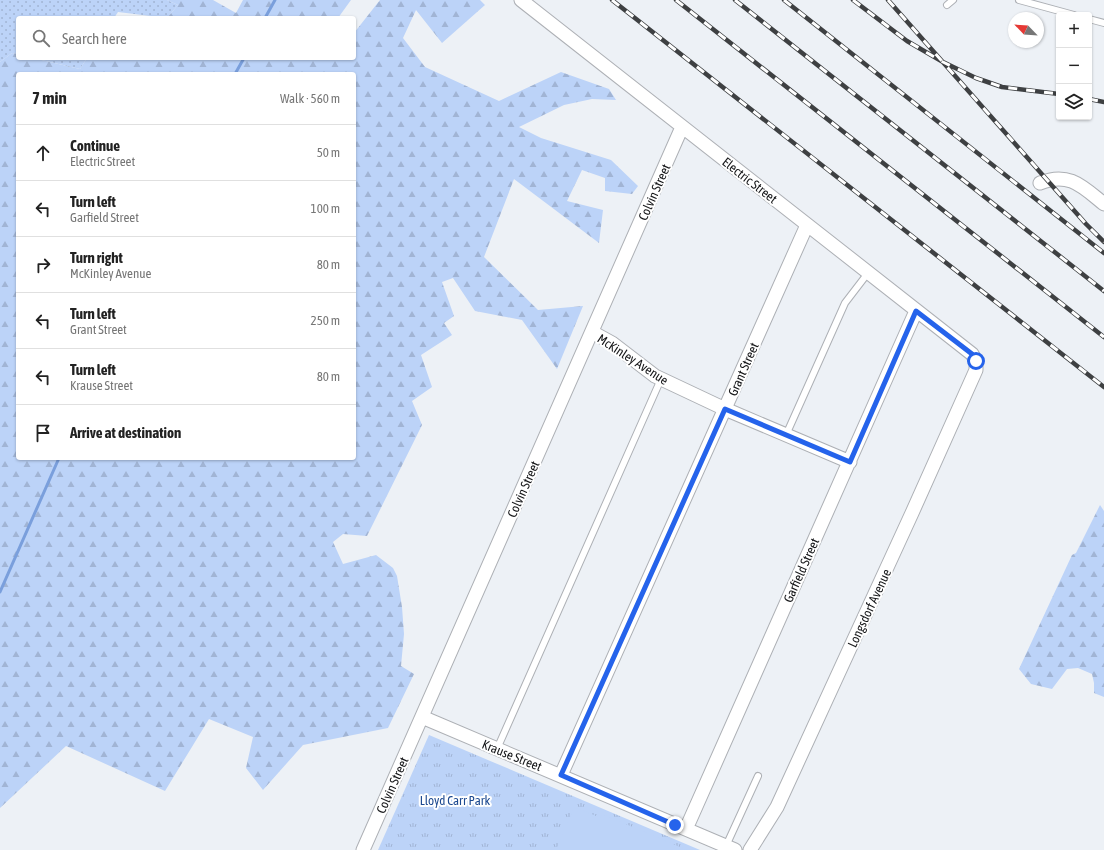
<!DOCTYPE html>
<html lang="en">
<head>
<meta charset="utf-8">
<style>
  body { margin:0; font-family:"Asap Condensed",sans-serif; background:#f6f6f6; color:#222 }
  .controls { position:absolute; right:12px; top:12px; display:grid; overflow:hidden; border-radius:4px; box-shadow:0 1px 3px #0004 }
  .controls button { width:36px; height:36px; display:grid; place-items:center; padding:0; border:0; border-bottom:1px solid #e0e0e0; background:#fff; color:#222; font:20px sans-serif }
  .compass { position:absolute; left:1008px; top:12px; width:36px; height:36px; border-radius:50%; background:#fff; box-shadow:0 1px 3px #0004; rotate:295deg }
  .stop { position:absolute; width:12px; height:12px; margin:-9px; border:3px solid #2563eb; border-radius:50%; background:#fff }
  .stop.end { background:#2563eb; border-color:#fff; box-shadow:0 1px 4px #0008 }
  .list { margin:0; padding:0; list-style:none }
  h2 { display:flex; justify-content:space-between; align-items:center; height:52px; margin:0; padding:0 16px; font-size:17px }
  h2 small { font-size:13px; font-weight:400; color:#767676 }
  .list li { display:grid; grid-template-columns:26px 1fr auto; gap:12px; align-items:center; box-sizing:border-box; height:56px; padding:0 16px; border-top:1px solid #e0e0e0 }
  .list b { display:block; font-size:15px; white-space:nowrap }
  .list p { margin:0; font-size:13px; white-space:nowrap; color:#767676 }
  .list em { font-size:13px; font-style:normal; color:#767676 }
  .icon { flex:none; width:22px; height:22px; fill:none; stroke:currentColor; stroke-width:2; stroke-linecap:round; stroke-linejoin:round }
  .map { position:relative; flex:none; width:1104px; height:850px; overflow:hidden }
  .search { position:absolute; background:#fff; box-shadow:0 1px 3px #0004; left:16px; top:16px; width:340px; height:44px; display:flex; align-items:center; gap:10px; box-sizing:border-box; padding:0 14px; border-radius:4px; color:#767676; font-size:15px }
  .panel { position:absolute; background:#fff; box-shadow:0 1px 3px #0004; left:16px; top:72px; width:340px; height:388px; border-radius:4px }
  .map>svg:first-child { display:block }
  .grass { fill:url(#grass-dots) }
  .forest { fill:url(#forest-firs); fill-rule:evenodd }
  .park { fill:url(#park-tufts) }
  .pitch { fill:#bcd3f8 }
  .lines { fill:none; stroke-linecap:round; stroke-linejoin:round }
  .stream { stroke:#7a9fdc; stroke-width:3 }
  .lane-casing { stroke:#adb0b5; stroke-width:8 }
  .street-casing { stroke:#adb0b5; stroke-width:15 }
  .lane { stroke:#fff; stroke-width:6 }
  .street { stroke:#fff; stroke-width:13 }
  .rail-casing { stroke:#3e4042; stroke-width:4.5 }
  .rail { stroke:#fff; stroke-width:3; stroke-dasharray:9; stroke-linecap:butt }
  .route { stroke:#2563eb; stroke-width:5 }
  .labels { text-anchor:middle; stroke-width:4; stroke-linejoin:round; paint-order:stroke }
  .street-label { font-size:13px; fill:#151618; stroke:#fff }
  .park-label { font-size:13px; fill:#1c4990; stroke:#fff }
</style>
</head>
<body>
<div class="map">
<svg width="1104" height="850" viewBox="0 0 1104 850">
  <defs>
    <pattern id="grass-dots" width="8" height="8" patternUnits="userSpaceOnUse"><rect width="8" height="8" fill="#bcd3f8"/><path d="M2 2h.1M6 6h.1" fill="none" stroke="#a1b4d4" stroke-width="1.8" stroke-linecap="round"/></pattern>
    <pattern id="forest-firs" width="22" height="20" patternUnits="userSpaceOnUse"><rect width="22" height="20" fill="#bcd3f8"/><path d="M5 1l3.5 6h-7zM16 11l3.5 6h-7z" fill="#a1b4d4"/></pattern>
    <pattern id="park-tufts" width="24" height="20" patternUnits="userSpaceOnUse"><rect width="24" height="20" fill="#bcd3f8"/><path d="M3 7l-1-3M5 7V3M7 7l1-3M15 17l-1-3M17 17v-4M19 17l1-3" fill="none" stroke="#a1b4d4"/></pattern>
  </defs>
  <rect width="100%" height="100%" fill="#edf1f6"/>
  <path class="grass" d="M0,0H167L178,5L167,18L118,12L114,18H18V54L12,53L0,62Z
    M33,58H87L80,69Z"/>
  <path class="forest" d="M167,0H213L236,13L243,0H351L338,18H167L178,5Z
    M380,0H480L485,5L442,43L416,10L403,38L425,67L499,101L561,72L609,89L616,100L592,99L564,105L519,127L541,138L611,160L638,186L632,194L605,191V178L582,170L567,201L603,210L599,243L514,179L484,257L538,310L583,306L557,369L522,320L475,311L453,278L442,282L454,316L444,323L452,335L421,355L432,387L412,401L422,425L367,536L343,534L333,542L343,564L376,555L393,568L397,576L402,607L404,634L401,666L414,674L388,728L303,745L263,790L246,768L253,737L209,719L165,791L66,746L0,808V62L12,53L18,54V58H33L80,69L87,58H354V33ZM18,74H354V458H18Z
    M1100,505L1104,511V697L1094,693V683L1092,674L1078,668L1067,669L1052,689L1031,684L1019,669L1072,555L1076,553Z"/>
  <path class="park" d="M429,735L700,850H378Z"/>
  <path class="pitch" d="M574,807L601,818L602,814L687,850H556Z"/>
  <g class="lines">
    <path class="stream" d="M265,18L275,0
      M235,74L244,58
      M0,592L59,458"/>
    <g class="lane-casing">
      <path id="lane" d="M1019,0L1074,15
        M947,5L953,0
        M1089,19L1104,23
        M786,435L845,303L868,273
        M497,749L661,379
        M726,846L758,776"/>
    </g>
    <g class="street-casing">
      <path id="street" d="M521,0L972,354L976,361V370L912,513L777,807L750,850
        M1040,183C1069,171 1083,187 1104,204
        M592,332L612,343L655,376L725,409L850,462
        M422,717L735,850
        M561,775L807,225
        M686,829L916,311
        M363,850L682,127"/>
    </g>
    <use href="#lane" class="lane"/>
    <use href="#street" class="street"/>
    <g class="rail-casing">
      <path id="rail" d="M612,0L1104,387
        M676,0L1104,337
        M735,0L1104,291
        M784,0L1104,253
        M853,0L907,41L943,62L976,78L1002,87L1059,94
        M888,0L1086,224L1104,242
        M1089,99L1104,102"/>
    </g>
    <use href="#rail" class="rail"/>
  </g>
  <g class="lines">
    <path class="route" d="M675,825L561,775L725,409L850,462L916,311L972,354L976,361"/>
  </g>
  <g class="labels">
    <g class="street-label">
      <text transform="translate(750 180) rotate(38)" y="5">Electric Street</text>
      <text transform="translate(654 192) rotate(-66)" y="5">Colvin Street</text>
      <text transform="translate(633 359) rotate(33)" y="5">McKinley Avenue</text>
      <text transform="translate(743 369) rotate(-66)" y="5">Grant Street</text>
      <text transform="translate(523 489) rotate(-66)" y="5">Colvin Street</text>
      <text transform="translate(801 570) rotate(-66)" y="5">Garfield Street</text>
      <text transform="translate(869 608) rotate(-65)" y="5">Longsdorf Avenue</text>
      <text transform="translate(512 755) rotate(22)" y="5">Krause Street</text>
      <text transform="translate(392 785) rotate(-66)" y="5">Colvin Street</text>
    </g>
    <g class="park-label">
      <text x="455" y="805">Lloyd Carr Park</text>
    </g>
  </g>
</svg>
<div class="controls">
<button>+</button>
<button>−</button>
<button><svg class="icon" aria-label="layers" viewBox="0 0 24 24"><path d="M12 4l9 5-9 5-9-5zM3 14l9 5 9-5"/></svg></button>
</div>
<svg class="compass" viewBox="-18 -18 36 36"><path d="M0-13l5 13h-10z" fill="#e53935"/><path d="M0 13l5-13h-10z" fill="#767676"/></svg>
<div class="stop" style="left:976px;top:361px"></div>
<div class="stop end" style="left:675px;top:825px"></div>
<div class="search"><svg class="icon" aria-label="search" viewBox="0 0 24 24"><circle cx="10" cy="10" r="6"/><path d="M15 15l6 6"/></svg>Search here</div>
<section class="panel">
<h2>7 min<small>Walk · 560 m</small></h2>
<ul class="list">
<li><svg class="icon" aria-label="ahead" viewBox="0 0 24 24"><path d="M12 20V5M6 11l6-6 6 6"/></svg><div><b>Continue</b><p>Electric Street</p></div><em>50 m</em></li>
<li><svg class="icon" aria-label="left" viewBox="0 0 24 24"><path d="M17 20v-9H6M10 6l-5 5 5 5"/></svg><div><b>Turn left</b><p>Garfield Street</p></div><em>100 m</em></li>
<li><svg class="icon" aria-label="right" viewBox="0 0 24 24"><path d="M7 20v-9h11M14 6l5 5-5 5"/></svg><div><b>Turn right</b><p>McKinley Avenue</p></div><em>80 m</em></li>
<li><svg class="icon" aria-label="left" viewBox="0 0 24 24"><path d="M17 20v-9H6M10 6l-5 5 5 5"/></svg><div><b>Turn left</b><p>Grant Street</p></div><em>250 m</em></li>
<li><svg class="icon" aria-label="left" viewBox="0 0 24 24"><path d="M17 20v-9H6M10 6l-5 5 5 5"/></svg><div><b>Turn left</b><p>Krause Street</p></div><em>80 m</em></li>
<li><svg class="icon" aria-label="arrive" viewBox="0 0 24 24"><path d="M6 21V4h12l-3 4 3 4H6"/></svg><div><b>Arrive at destination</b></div></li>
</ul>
</section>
</div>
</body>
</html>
